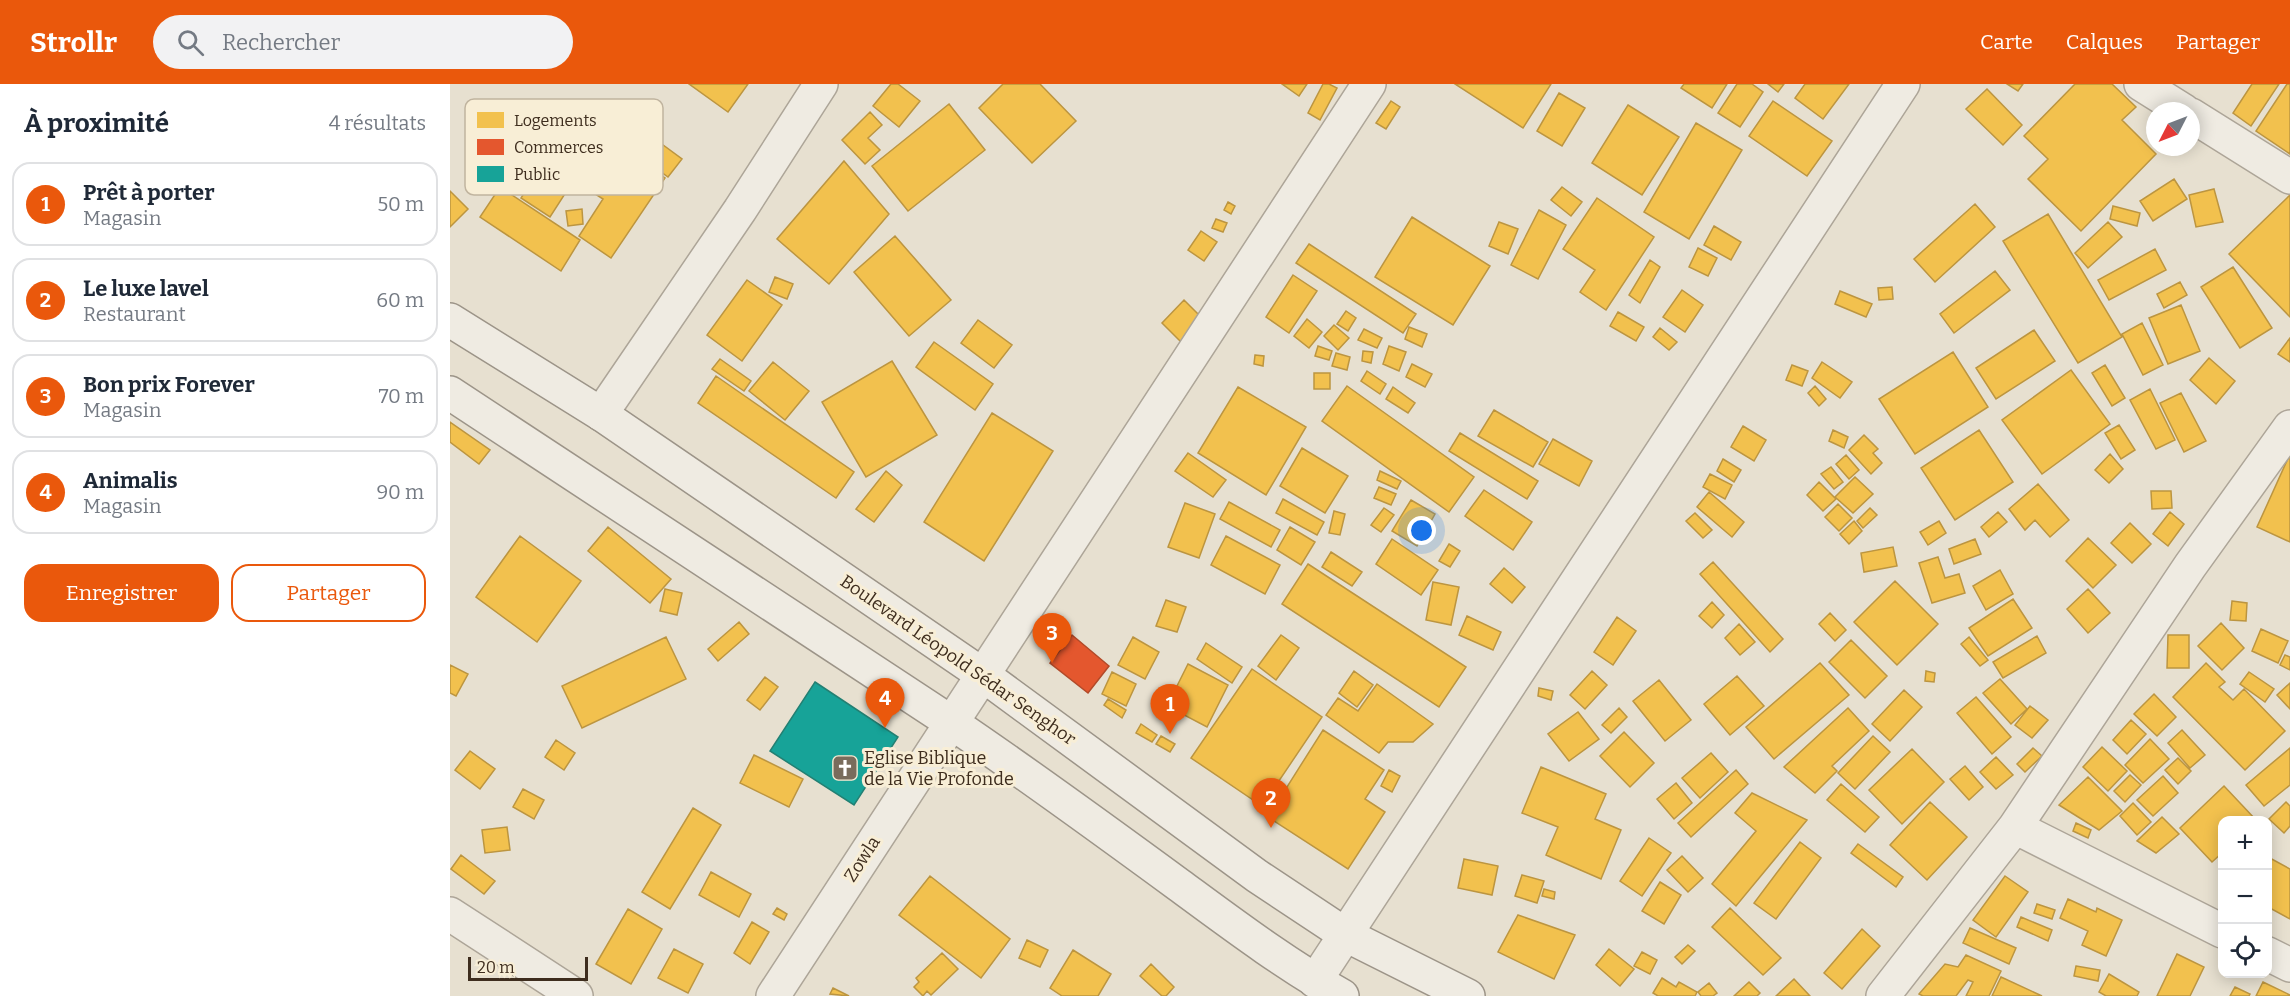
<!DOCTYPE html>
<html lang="fr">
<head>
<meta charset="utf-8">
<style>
  body { margin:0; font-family:Bitter,serif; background:#f2f2f3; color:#1f2937 }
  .controls { position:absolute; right:18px; bottom:18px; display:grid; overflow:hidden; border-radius:12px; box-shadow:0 3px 15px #0003 }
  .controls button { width:54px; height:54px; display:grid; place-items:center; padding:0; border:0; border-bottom:2px solid #e0e1e3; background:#fff; color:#1f2937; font:30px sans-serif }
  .compass { position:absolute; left:1696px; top:18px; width:54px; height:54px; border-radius:50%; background:#fff; box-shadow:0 3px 15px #0003; rotate:228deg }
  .scale { position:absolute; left:18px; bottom:15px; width:120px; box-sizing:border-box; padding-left:6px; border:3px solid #3e2d1e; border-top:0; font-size:16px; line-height:21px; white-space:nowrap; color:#3e2d1e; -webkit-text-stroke:4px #f8eed6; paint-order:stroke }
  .you { position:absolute; left:972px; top:447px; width:21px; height:21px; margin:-15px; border:4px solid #fff; border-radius:50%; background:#1a73e8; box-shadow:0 0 0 9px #1a73e833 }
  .badge { display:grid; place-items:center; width:39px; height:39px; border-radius:50%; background:#ea580c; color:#fff; font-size:20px; font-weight:700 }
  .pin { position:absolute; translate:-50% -50px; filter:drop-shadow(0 2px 3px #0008) }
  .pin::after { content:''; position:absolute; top:32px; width:21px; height:18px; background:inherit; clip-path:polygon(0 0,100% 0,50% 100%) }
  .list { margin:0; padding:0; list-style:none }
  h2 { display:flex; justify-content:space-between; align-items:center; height:78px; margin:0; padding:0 24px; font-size:26px }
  h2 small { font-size:20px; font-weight:400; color:#747a83 }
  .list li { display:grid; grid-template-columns:39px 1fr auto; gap:18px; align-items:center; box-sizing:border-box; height:84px; margin:0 12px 12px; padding:0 12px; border:2px solid #e0e1e3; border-radius:18px }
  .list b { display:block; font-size:22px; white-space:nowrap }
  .list p { margin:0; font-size:20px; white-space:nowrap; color:#747a83 }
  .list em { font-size:20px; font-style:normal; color:#747a83 }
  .actions { display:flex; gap:12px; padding:18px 24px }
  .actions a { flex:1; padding:14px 0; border:2px solid #ea580c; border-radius:18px; text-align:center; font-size:21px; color:#ea580c }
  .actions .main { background:#ea580c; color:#fff }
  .icon { flex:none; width:33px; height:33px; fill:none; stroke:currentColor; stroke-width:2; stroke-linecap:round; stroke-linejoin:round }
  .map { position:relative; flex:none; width:1840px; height:912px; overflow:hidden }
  header { display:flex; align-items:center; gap:36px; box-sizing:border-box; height:84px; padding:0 30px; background:#ea580c; color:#fff }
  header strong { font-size:28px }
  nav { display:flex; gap:33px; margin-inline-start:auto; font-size:21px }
  .search { width:420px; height:54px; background:#f2f2f3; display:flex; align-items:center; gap:15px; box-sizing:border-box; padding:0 21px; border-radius:33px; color:#747a83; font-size:22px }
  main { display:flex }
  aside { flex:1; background:#fff }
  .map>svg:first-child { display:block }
  .homes { fill:#f2c14e; stroke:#bc9540; stroke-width:1.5 }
  .shops { fill:#e4572e; stroke:#b24a29; stroke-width:1.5 }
  .public { fill:#17a398; stroke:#238073; stroke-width:1.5 }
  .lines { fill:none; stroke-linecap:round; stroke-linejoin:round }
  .minor-casing { stroke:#ada598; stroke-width:36 }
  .secondary-casing { stroke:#9c9488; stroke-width:36 }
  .minor { stroke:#efebe2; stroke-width:33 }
  .secondary { stroke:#efebe2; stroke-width:33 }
  .labels { text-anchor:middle; stroke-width:6; stroke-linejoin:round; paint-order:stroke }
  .street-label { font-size:18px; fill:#3e2d1e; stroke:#f8eed6 }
  .poi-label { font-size:18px; fill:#3e2d1e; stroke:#f8eed6; text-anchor:start }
  .key { fill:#f8eed6; stroke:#c0b49f; stroke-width:1.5 }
  .key-label { font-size:16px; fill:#3e2d1e }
</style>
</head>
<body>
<header>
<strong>Strollr</strong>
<div class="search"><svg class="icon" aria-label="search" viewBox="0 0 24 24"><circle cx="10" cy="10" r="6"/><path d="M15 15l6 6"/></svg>Rechercher</div>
<nav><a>Carte</a><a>Calques</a><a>Partager</a></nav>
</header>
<main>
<aside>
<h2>À proximité<small>4 résultats</small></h2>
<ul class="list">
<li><span class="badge">1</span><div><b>Prêt à porter</b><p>Magasin</p></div><em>50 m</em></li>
<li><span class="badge">2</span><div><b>Le luxe lavel</b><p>Restaurant</p></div><em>60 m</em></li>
<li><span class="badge">3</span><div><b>Bon prix Forever</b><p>Magasin</p></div><em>70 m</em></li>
<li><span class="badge">4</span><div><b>Animalis</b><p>Magasin</p></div><em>90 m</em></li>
</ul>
<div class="actions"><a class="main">Enregistrer</a><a>Partager</a></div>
</aside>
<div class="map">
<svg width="1840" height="912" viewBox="0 0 1840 912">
  <rect width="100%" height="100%" fill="#e7e0d0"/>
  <path class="homes" d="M239,0H298L278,28Z
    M441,0H448L470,17L449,43L423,22Z
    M553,0H590L626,37L582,79L529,24Z
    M832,0H857L849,12Z
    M873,0H879L887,4L870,36L858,29Z
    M1005,0H1101L1073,44Z
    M1234,0H1277L1262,24L1231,4Z
    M1287,0H1302L1313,8L1290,43L1268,29Z
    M1318,0H1334L1328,8Z
    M1355,0H1399L1373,35L1345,14Z
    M1557,0H1573L1568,7Z
    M1625,0H1662L1686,23L1672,36L1706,70L1631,147L1578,95L1598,75L1574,52Z
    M1802,0H1829L1801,42L1783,29Z
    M1837,0H1840V70L1806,47Z
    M1537,5L1572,41L1553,61L1516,25Z
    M1109,9L1135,24L1112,62L1087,47Z
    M941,17L950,23L936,45L926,39Z
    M1323,17L1382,57L1357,92L1299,52Z
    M499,20L535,66L458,127L422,82Z
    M1178,21L1229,53L1192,111L1142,79Z
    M420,28L432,41L418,54L430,66L415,80L392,56Z
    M1246,39L1292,66L1239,155L1194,128Z
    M154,53L215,94L161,174L129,152L153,115L124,96Z
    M205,55L232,75L218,93L192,74Z
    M394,77L439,130L379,200L327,155Z
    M91,83L120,102L100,133L71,114Z
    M1724,95L1737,115L1703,137L1690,117Z
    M50,103L130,156L111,187L30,133Z
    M1112,103L1132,118L1121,132L1101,116Z
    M1764,105L1773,138L1746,143L1739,111Z
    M0,107L18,125L0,143Z
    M1840,111V233L1779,170Z
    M1147,114L1204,153L1156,226L1130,208L1145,186L1113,165Z
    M778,118L785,122L781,130L774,126Z
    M1525,120L1545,143L1485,198L1464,175Z
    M1663,122L1690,129L1687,142L1660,135Z
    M132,125L133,140L118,142L116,127Z
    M1089,126L1116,141L1088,195L1061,181Z
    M1598,130L1672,253L1628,279L1553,157Z
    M962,133L1040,182L1003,241L925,193Z
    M766,135L777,139L773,148L762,144Z
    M1049,138L1068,145L1058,170L1039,162Z
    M1658,138L1672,153L1638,184L1625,169Z
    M1264,142L1291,158L1281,176L1254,161Z
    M751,147L767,158L754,177L738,166Z
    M445,152L501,216L459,252L404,188Z
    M859,160L966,230L953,249L846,179Z
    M1248,164L1267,174L1258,192L1239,183Z
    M1705,165L1716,186L1659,216L1648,196Z
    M1200,176L1210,183L1190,219L1179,211Z
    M1783,183L1822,244L1790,264L1751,203Z
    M1545,187L1560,206L1504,249L1490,230Z
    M843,191L867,207L839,249L816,233Z
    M325,193L343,200L337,215L319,208Z
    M297,196L332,221L292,277L257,251Z
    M1730,198L1737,211L1714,224L1707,210Z
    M1442,203L1443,215L1429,216L1428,204Z
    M1232,206L1253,221L1235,248L1213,233Z
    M1390,207L1422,220L1416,233L1385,220Z
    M734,216L755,237L733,260L712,239Z
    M1731,221L1750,267L1718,280L1699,234Z
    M896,227L906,234L898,247L887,240Z
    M1168,228L1194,243L1186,257L1160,242Z
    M857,235L872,248L859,264L844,252Z
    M528,236L562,261L544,284L511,259Z
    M1692,239L1713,281L1693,291L1672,250Z
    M884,241L899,254L888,266L874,252Z
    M959,243L977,250L972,263L955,255Z
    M1210,244L1227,258L1219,266L1203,253Z
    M914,245L932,254L927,264L908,256Z
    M1584,246L1605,277L1546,315L1526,284Z
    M1840,254V278L1828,270Z
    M484,258L543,300L525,326L466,283Z
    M868,262L882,267L879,276L865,272Z
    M939,262L956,268L949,287L933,280Z
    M913,267L923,268L921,279L912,277Z
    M1503,268L1538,323L1465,370L1429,315Z
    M886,269L900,273L897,286L882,282Z
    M805,271L814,272L813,282L804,280Z
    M1759,274L1785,297L1766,320L1740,296Z
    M270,275L301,297L294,307L262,285Z
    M442,277L487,351L416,393L372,318Z
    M323,278L359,307L335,336L299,307Z
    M1372,278L1402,298L1390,314L1362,294Z
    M962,280L982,290L975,303L956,293Z
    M1342,281L1358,287L1352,302L1336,296Z
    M1655,281L1675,314L1662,322L1642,289Z
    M1621,286L1660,340L1592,390L1552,336Z
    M917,287L936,300L930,310L911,297Z
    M864,289H880V305H864Z
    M266,292L404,388L386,414L248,319Z
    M897,302L1024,393L999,428L872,337Z
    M1365,302L1376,315L1369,322L1358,309Z
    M788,303L856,343L816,411L748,369Z
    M943,303L965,319L958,329L936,315Z
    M1700,305L1725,356L1706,365L1680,316Z
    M1731,309L1756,357L1734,368L1710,319Z
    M1044,326L1098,358L1083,383L1028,352Z
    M542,329L603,367L534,477L474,438Z
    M0,338L40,366L29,380L0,358Z
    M1669,341L1685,366L1671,375L1655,349Z
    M1293,342L1316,356L1304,377L1281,363Z
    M1383,346L1398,353L1394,364L1379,357Z
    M1529,346L1563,398L1505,436L1471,384Z
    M1010,349L1088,397L1077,415L999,367Z
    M1414,351L1428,365L1423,369L1432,379L1421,390L1399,366Z
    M1103,355L1142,377L1129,402L1089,380Z
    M852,364L898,392L875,429L830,402Z
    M738,369L776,396L763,413L725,387Z
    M1660,370L1673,385L1659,399L1645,386Z
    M1840,370V458L1807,443Z
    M1396,371L1409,386L1399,395L1386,380Z
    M1273,375L1291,386L1284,398L1267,387Z
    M1381,383L1393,398L1384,405L1371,390Z
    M436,387L452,401L424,438L406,425Z
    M930,387L951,397L947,405L927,396Z
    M1260,390L1282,401L1275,415L1253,403Z
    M1405,393L1423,410L1403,429L1385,413Z
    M1369,398L1386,415L1373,427L1357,411Z
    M1588,400L1619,436L1600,453L1585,436L1575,446L1559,425Z
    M929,403L946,410L941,421L924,414Z
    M1034,406L1082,438L1063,466L1015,432Z
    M1701,407H1721L1722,424L1702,425Z
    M1259,408L1294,438L1282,453L1247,423Z
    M833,415L874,438L867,451L826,429Z
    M961,416L985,430L967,462L942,447Z
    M779,418L830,446L821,463L770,435Z
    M735,419L765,430L749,474L718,463Z
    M1388,420L1402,434L1389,447L1375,433Z
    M934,424L944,431L931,448L921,441Z
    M1420,424L1427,431L1413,444L1407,437Z
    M884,427L895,430L890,451L879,449Z
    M1548,428L1557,438L1539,453L1531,443Z
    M1720,428L1734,440L1718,462L1703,450Z
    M1245,429L1262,446L1253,454L1236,437Z
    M1404,437L1412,447L1399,460L1390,450Z
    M1489,437L1496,449L1478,461L1470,448Z
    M1680,439L1701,460L1682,479L1661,459Z
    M158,443L221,495L200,519L138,467Z
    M840,443L865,458L851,481L827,466Z
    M70,452L131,497L87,558L26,513Z
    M776,452L830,481L815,510L761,481Z
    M1638,454L1666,481L1643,504L1616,477Z
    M942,455L988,486L971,511L926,480Z
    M1525,455L1531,470L1504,480L1499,465Z
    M999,460L1010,467L1000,483L989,477Z
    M1443,463L1447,482L1414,488L1411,469Z
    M881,468L912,488L902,502L872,483Z
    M1488,473L1495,494L1509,490L1515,509L1482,519L1469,479Z
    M1263,478L1333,555L1320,568L1250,490Z
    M858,480L1016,583L989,623L832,520Z
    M1054,484L1075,503L1062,519L1040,500Z
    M1550,486L1563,510L1536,526L1523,502Z
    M1445,497L1488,540L1447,581L1404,538Z
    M983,498L1009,503L1001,541L976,536Z
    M215,505L232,509L227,531L210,527Z
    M1638,505L1660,529L1638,549L1617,525Z
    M1563,515L1582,544L1538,572L1519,544Z
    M716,516L736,523L727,548L706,542Z
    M1782,517L1797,519L1796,537L1780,536Z
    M1262,518L1274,531L1262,544L1249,532Z
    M1380,529L1396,546L1385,557L1369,540Z
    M1017,532L1051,548L1043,566L1009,551Z
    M1167,533L1186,547L1163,581L1144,568Z
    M289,538L299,550L268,577L258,565Z
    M1771,539L1794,564L1772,586L1748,562Z
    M1289,540L1305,558L1290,571L1275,554Z
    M1811,545L1838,557L1828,579L1802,567Z
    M831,551L849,564L826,596L808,582Z
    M1718,551H1739V584H1717Z
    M1587,552L1596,569L1553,594L1543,578Z
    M216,553L236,595L132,644L112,602Z
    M683,553L709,568L695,595L668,581Z
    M1519,553L1538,576L1530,582L1511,560Z
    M1401,556L1437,592L1415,614L1379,578Z
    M756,559L792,583L782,599L747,575Z
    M1835,571L1840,573V586L1830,581Z
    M1370,579L1399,611L1324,675L1296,643Z
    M1756,579L1775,598L1769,603L1783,616L1794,605L1835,647L1795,686L1723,613Z
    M738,580L778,601L757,643L717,622Z
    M0,581L18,590L6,612L0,609Z
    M802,585L872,633L812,722L741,674Z
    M904,587L923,601L907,623L889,609Z
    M1142,587L1157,601L1135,625L1120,611Z
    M1476,587L1485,589L1484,598L1475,597Z
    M662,588L686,600L676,622L652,610Z
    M1799,588L1824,605L1815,618L1790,600Z
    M1287,592L1314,622L1280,651L1254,620Z
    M315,593L328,603L310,626L297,616Z
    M1550,595L1577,625L1561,640L1533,609Z
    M1209,596L1241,636L1215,657L1183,617Z
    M1840,599V625L1827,611Z
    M927,600L983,640L963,658H938L929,669L876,631L888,614L908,627Z
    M1089,604L1103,607L1101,616L1088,612Z
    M1454,606L1472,623L1440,657L1422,640Z
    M1704,610L1726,633L1707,652L1684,630Z
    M1526,613L1561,653L1542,670L1507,629Z
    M658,615L676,626L672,634L654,621Z
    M1580,622L1598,636L1582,654L1565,641Z
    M1169,624L1177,633L1161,649L1152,641Z
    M1398,624L1419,647L1382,682L1387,687L1365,709L1334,683Z
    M1128,628L1149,655L1119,677L1098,650Z
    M1681,636L1696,650L1677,670L1663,656Z
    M691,640L707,651L702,658L686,649Z
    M873,646L934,686L915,715L935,728L898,785L818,733Z
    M1732,646L1755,671L1740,684L1718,659Z
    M1174,648L1204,679L1180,703L1150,672Z
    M711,652L725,660L720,668L706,660Z
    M1423,652L1440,668L1405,705L1388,689Z
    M1700,655L1719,675L1693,699L1675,681Z
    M106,656L125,669L114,686L95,673Z
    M1652,663L1677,687L1658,707L1633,683Z
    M1583,664L1592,672L1575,688L1567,680Z
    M1840,664V701L1814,722L1796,701Z
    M1462,665L1494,698L1452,740L1419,706Z
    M20,667L45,685L30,705L5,686Z
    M1261,669L1278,688L1250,714L1232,694Z
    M304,671L353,695L339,723L290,699Z
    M1546,673L1563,691L1546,705L1530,688Z
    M1728,674L1741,687L1728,700L1715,686Z
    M1515,682L1533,703L1519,716L1500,695Z
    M1091,683L1156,710L1145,735L1171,746L1151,795L1096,771L1108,743L1072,729Z
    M939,686L950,692L942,708L931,702Z
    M1286,686L1298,700L1241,753L1228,739Z
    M1680,691L1691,701L1675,718L1664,707Z
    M1713,692L1728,709L1703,732L1687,716Z
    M1638,693L1672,727L1649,746L1609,721Z
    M1226,699L1242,719L1224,735L1207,715Z
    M1391,700L1429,733L1415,748L1377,716Z
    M1774,702L1806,736H1772V769L1762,778L1730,744Z
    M73,705L94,716L84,735L63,723Z
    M1302,709L1357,736L1286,822L1262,800L1306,747L1285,729Z
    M1480,718L1517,753L1477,796L1440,761Z
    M1836,718L1840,722V742L1834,749L1819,735Z
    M1683,719L1701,738L1687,751L1670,732Z
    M243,724L271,741L220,825L192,808Z
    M1712,733L1729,750L1706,769L1687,757Z
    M1626,739L1641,746L1638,754L1623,747Z
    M57,743L60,766L35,769L32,746Z
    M1199,754L1221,769L1192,812L1170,797Z
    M1350,758L1371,774L1326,835L1304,819Z
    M1408,760L1453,793L1446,803L1401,769Z
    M11,771L45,797L34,810L1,785Z
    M1232,772L1253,794L1238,808L1217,786Z
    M1818,773L1840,785V835L1818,823Z
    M1014,775L1048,782L1042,811L1008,804Z
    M261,788L301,810L289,833L249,811Z
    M1072,791L1094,797L1087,819L1065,812Z
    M480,792L560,855L531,894L449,831Z
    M1555,792L1578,808L1546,853L1523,836Z
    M1210,798L1231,811L1214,840L1192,827Z
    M1094,805L1105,808L1104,815L1092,812Z
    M1618,815L1646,828L1647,824L1672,836L1656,872L1632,861L1638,847L1610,834Z
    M1587,820L1605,826L1602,835L1584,829Z
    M327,824L337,830L334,836L323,830Z
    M1280,824L1331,874L1313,891L1262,843Z
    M178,825L212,845L181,900L146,880Z
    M1068,831L1125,851L1104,895L1048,868Z
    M1571,833L1602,846L1598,857L1567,843Z
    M302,838L319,848L300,880L284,869Z
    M1520,844L1566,864L1559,880L1513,859Z
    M1412,845L1430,862L1392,905L1374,889Z
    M577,856L598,866L590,883L569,874Z
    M1238,861L1245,867L1232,880L1225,873Z
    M224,865L253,880L238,909L208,894Z
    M1159,865L1184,885L1170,902L1146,881Z
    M623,866L661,890L648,912H612L600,904Z
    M1192,868L1207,876L1200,890L1184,882Z
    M492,869L508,885L481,911L477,907L473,912L464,903L469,898L466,894Z
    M1727,870L1754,883L1740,912H1707Z
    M1516,871L1551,887L1539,912H1516L1523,898L1518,896L1506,912H1473L1469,910L1495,880L1508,883Z
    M701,880L724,903L716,912H712L690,892Z
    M1626,882L1650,886L1648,897L1624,892Z
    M1659,890L1689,908L1687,912H1656L1649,908Z
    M1551,893L1592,912H1542Z
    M1212,894L1226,903L1229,898L1247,908L1245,912H1208L1203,909Z
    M1344,895L1360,912H1326Z
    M1299,898L1310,909L1307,912H1284Z
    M1813,898L1840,911V912H1806Z
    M1259,899L1267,909L1263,912H1251L1248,908Z
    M1785,903L1800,910L1799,912H1780Z
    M383,904L399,912L380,910Z"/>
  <path class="shops" d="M622,551L659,582L638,609L600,579Z"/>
  <path class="public" d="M365,598L448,653L404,721L320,667Z"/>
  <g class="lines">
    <g class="minor-casing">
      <path id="minor" d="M1691,0L1734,27
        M1741,31L1840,93
        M151,330L290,126L371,0
        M1565,743L1772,847
        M0,830L126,912
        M1818,870L1840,881
        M865,897L1453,0
        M323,912L919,0
        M1433,912L1565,743L1740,482L1840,343"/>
    </g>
    <g class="secondary-casing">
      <path id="secondary" d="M0,236L151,330L533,591L807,792L896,851L1018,912
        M0,309L502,639C579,691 654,746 729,801C782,840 835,880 892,912"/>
    </g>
    <use href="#minor" class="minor"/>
    <use href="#secondary" class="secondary"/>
  </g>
  <defs>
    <g id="church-square" transform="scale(1.35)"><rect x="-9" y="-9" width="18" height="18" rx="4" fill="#796c5c" stroke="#f8eed6"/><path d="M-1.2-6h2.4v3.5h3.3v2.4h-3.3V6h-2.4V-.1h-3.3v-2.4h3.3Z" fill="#fff"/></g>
  </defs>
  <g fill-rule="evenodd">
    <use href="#church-square" x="395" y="684"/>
  </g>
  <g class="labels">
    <g class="street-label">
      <text transform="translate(508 576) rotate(35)" y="6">Boulevard Léopold Sédar Senghor</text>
      <text transform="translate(412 775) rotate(-57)" y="6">Zowla</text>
    </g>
    <g class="poi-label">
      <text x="414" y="680">Eglise Biblique<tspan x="414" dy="21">de la Vie Profonde</tspan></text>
    </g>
  </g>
  <rect x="15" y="15" width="198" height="96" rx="9" class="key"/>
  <rect x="27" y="28" width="27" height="16" fill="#f2c14e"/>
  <rect x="27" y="55" width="27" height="16" fill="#e4572e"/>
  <rect x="27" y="82" width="27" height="16" fill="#17a398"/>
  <g class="key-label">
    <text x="64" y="42">Logements</text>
    <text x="64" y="69">Commerces</text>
    <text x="64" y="96">Public</text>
  </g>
</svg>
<div class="controls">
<button>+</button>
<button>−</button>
<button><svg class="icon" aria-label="locate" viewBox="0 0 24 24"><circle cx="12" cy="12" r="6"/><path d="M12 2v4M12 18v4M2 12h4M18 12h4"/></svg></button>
</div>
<svg class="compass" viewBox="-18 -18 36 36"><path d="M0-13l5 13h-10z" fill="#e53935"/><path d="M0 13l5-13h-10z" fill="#747a83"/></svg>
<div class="scale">20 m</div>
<div class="you"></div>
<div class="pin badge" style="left:720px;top:650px">1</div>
<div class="pin badge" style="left:821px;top:744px">2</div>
<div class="pin badge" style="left:602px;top:579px">3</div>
<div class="pin badge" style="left:435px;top:644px">4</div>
</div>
</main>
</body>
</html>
